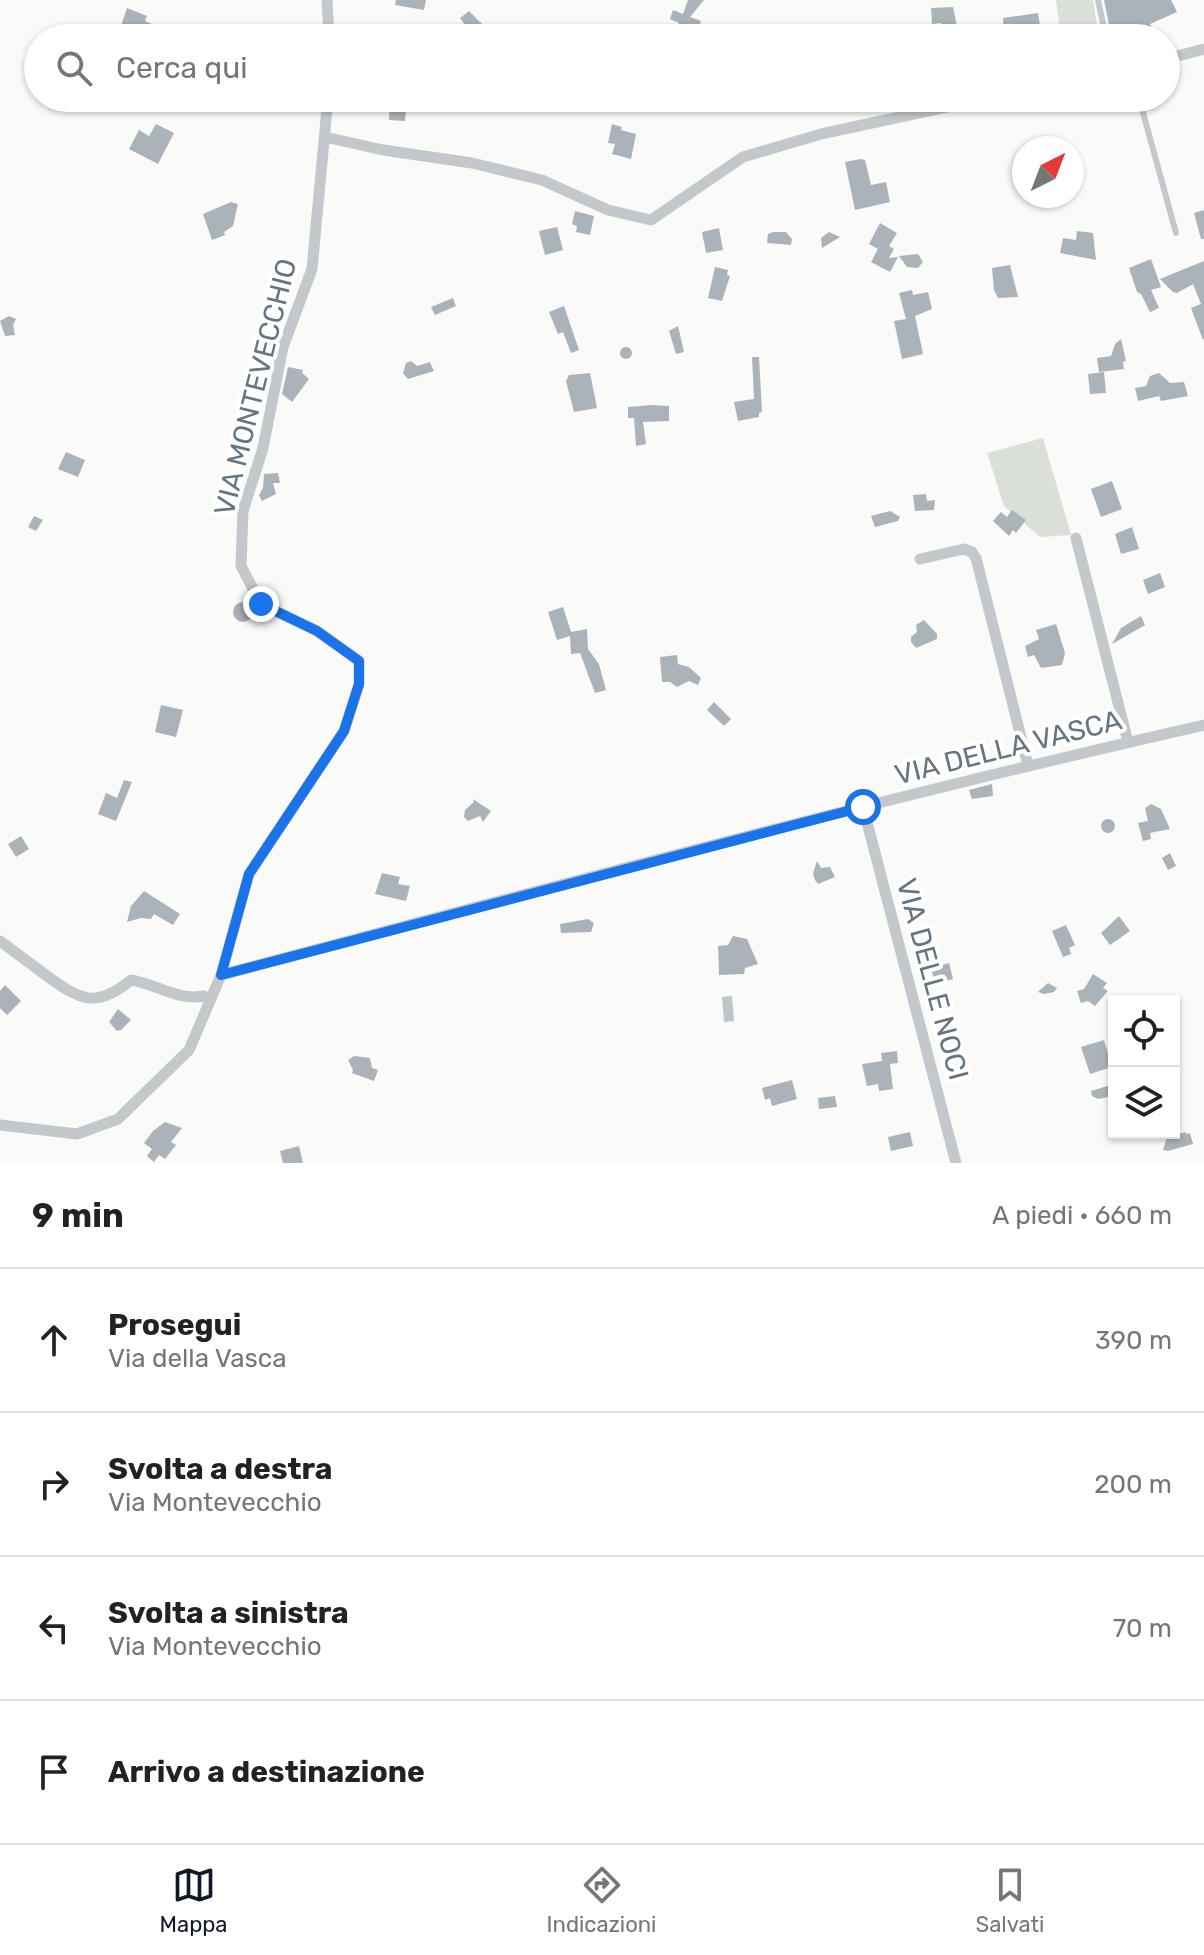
<!DOCTYPE html>
<html lang="it">
<head>
<meta charset="utf-8">
<style>
  body { margin:0; font-family:Rubik,sans-serif; background:#f6f6f6; color:#222 }
  .controls { position:absolute; right:24px; bottom:24px; display:grid; overflow:hidden; border-radius:0px; box-shadow:0 2px 6px #0004 }
  .controls button { width:72px; height:72px; display:grid; place-items:center; padding:0; border:0; border-bottom:2px solid #e0e0e0; background:#fff; color:#222; font:40px sans-serif }
  .compass { position:absolute; left:1012px; top:136px; width:72px; height:72px; border-radius:50%; background:#fff; box-shadow:0 2px 6px #0004; rotate:42deg }
  .stop { position:absolute; width:24px; height:24px; margin:-18px; border:6px solid #1a73e8; border-radius:50%; background:#fff }
  .stop.end { background:#1a73e8; border-color:#fff; box-shadow:0 2px 8px #0008 }
  .list { margin:0; padding:0; list-style:none }
  h2 { display:flex; justify-content:space-between; align-items:center; height:104px; margin:0; padding:0 32px; font-size:34px }
  h2 small { font-size:26px; font-weight:400; color:#767676 }
  .list li { display:grid; grid-template-columns:52px 1fr auto; gap:24px; align-items:center; box-sizing:border-box; height:144px; padding:0 32px; border-top:2px solid #e0e0e0 }
  .list b { display:block; font-size:30px; white-space:nowrap }
  .list p { margin:0; font-size:26px; white-space:nowrap; color:#767676 }
  .list em { font-size:26px; font-style:normal; color:#767676 }
  .icon { flex:none; width:44px; height:44px; fill:none; stroke:currentColor; stroke-width:2; stroke-linecap:round; stroke-linejoin:round }
  .map { position:relative; flex:none; width:1204px; height:1163px; overflow:hidden }
  .search { position:absolute; background:#fff; box-shadow:0 2px 6px #0004; left:24px; right:24px; top:24px; height:88px; display:flex; align-items:center; gap:20px; box-sizing:border-box; padding:0 28px; border-radius:44px; color:#767676; font-size:30px }
  .sheet { height:680px; background:#fff }
  nav { display:flex; justify-content:space-around; align-items:center; box-sizing:border-box; height:112px; border-top:2px solid #e0e0e0; background:#fff; font-size:22px; color:#767676 }
  nav a { display:grid; justify-items:center; gap:4px }
  nav .on { color:#111827 }
  .map>svg:first-child { display:block }
  .green { fill:#dadfd7 }
  .water { fill:#bbc7cb }
  .building { fill:#aab3b9 }
  .lines { fill:none; stroke-linecap:round; stroke-linejoin:round }
  .lane { stroke:#c3c8cc; stroke-width:6 }
  .street { stroke:#c3c8cc; stroke-width:11 }
  .route { stroke:#1a73e8; stroke-width:10 }
  .labels { text-anchor:middle; stroke-width:8; stroke-linejoin:round; paint-order:stroke }
  .street-label { font-size:28px; fill:#657683; stroke:#fff }
</style>
</head>
<body>
<div class="map">
<svg width="1204" height="1163" viewBox="0 0 1204 1163">
  <rect width="100%" height="100%" fill="#fafaf8"/>
  <path class="green" d="M1056,0H1093L1099,38H1061Z
    M1043,438L1071,535L1040,537L1004,506L987,453Z"/>
  <path class="water" d="M732,996L734,1021L724,1022L722,997Z"/>
  <path class="building" d="M396,0H426L424,10L395,5Z
    M688,0H704L690,17L701,21L698,30L684,24L678,33L676,31L679,23L670,19L673,10L683,14Z
    M1104,0H1171L1177,12L1150,24L1155,34L1147,38H1128L1123,29L1111,34Z
    M953,7L957,26L954,31L941,29V23L932,24L931,8Z
    M127,8L147,16L145,21L163,29L159,38L132,29L128,38H117Z
    M469,11L482,24L492,38H474L460,18Z
    M1038,13L1042,38H1004L1003,18Z
    M390,98H413L412,110L406,109L405,121L389,120Z
    M156,124L174,133L158,164L129,149L139,130L149,136Z
    M612,124L622,127L621,130L636,134L631,159L612,154L615,144L608,143Z
    M861,159L865,160L871,185L886,182L890,202L855,210L845,162Z
    M231,202L238,204L233,226L224,232L225,235L212,240L203,214Z
    M1204,210V239H1201L1194,213Z
    M575,211L594,216L590,235L576,232L577,226L572,224Z
    M880,223L897,233L889,246L894,249L889,258L898,257L890,272L871,262L878,249L869,244Z
    M557,227L563,250L545,255L539,231Z
    M719,228L723,250L706,253L702,232Z
    M1077,231L1093,233L1096,260L1060,253L1063,238L1076,240Z
    M773,232H786L792,239L791,245L767,243L768,234Z
    M829,232L840,237L822,248L821,238Z
    M918,254L923,262L918,268L907,267L899,256Z
    M1151,259L1161,287L1151,290L1159,308L1150,312L1141,294L1137,292L1129,268Z
    M1204,261V339L1203,340L1191,308L1201,304L1193,284L1177,293L1173,292L1160,279Z
    M1010,265L1018,297L998,298L994,290L992,268Z
    M715,267L728,270L727,275L730,276L722,301L708,298Z
    M912,290L913,295L928,292L932,309L915,316L923,354L902,359L894,321L906,319L899,293Z
    M453,298L456,306L435,315L431,307Z
    M564,306L579,350L571,353L563,332L558,334L549,312Z
    M9,316L16,319L13,325L15,335L5,336L0,321Z
    M678,326L684,352L676,354L669,331Z
    M1121,339L1126,361L1123,362L1124,369L1099,372L1097,358L1111,356L1115,344Z
    M620 353a6 6 0 1 1 12 0a6 6 0 1 1-12 0Z
    M752,357H759L762,412L759,413V417L738,421L734,402L754,399Z
    M411,361L417,366L430,362L434,371L408,379L403,373L406,363Z
    M288,367L303,370L302,373L309,379L292,402L282,394Z
    M1104,372L1106,393L1090,394L1088,374Z
    M590,373L597,408L574,412L566,381L569,375Z
    M1159,373L1170,383L1184,382L1188,396L1161,401L1159,396L1138,401L1135,388L1146,386L1150,376Z
    M652,405L669,406V421L643,422L646,444L636,446L634,418H628V407Z
    M66,452L85,460L78,477L58,469Z
    M278,473L280,483H273L276,494L262,501L259,495L263,488L264,474Z
    M1112,481L1122,509L1101,517L1091,489Z
    M926,494L927,501L935,500L934,510L915,511L913,495Z
    M1012,510L1026,520L1016,533L1013,530L1009,536L993,521L1001,512L1007,517Z
    M890,511L900,517L898,521L875,527L871,516Z
    M34,516L43,520L36,531L28,527Z
    M1132,527L1139,549L1121,554L1115,534Z
    M1160,573L1165,587L1148,594L1143,580Z
    M233 612a10 10 0 1 1 20 0a10 10 0 1 1-20 0Z
    M563,607L571,632L587,629L588,649L599,664L606,690L595,693L580,653L571,654L570,636L557,640L548,612Z
    M1141,616L1145,625L1112,644L1121,628Z
    M924,620L937,634V639L916,648L911,642V637L917,632L916,625Z
    M1056,624L1065,653L1062,665L1041,668L1034,655L1028,657L1025,646L1039,639L1036,630Z
    M677,655L678,664L689,667L701,678L698,685L689,681L677,687L670,682H662L660,657Z
    M714,702L731,719L724,726L707,710Z
    M161,705L183,710L176,737L155,732Z
    M124,780L132,782L116,821L98,814L106,793L117,798Z
    M992,784L993,796L972,799L969,790Z
    M473,799L491,811L483,822L480,816L468,821L464,817L465,810L474,802Z
    M1151,804L1161,809L1170,829L1150,833L1151,839L1143,841L1138,823L1148,821L1145,808Z
    M1101 826a7 7 0 1 1 14 0a7 7 0 1 1-14 0Z
    M21,836L29,849L16,857L8,844Z
    M1170,853L1176,866L1168,870L1162,858Z
    M817,861L821,868L830,867L835,877L818,884L815,880L813,874Z
    M382,873L400,877L398,884L410,886L406,901L375,894Z
    M144,891L180,914L173,925L154,914L151,919L141,918L127,922L131,906Z
    M1119,916L1130,931L1110,945L1101,933Z
    M588,919L594,923L591,932L561,933L560,924Z
    M1066,925L1075,945L1069,948L1071,954L1063,957L1052,931Z
    M733,936L747,939L758,964L745,968L744,974L719,975L718,946L728,945Z
    M949,963L953,979L935,983L931,968Z
    M1093,974L1107,983L1103,988L1108,991L1095,1006L1088,1001L1081,1003L1077,991L1084,989Z
    M1048,983L1057,988L1054,992L1044,994L1038,992Z
    M5,985L21,1001L7,1015L0,1008V991Z
    M118,1009L131,1020L121,1030L117,1031L109,1022Z
    M1104,1040L1112,1067L1090,1074L1081,1047Z
    M897,1051L898,1063L890,1064L893,1089L879,1091L878,1084L867,1086L862,1064L882,1061L881,1053Z
    M354,1056L370,1058L372,1068L378,1070L374,1081L352,1073L353,1070L348,1060Z
    M792,1080L797,1099L772,1106L770,1098L765,1100L762,1088Z
    M1114,1084V1096L1098,1099L1092,1096L1091,1091Z
    M835,1096L837,1107L819,1109L818,1098Z
    M165,1122L182,1128L171,1142L176,1145L165,1159L159,1155L154,1162L147,1156L152,1149L144,1143L153,1131Z
    M910,1132L913,1146L891,1151L888,1137Z
    M1186,1132V1134L1190,1133L1193,1144L1168,1151L1163,1150L1167,1137Z
    M299,1146L303,1163H283L280,1151Z"/>
  <g class="lines">
    <path class="lane" d="M1098,0L1106,38
      M1139,98L1176,233"/>
    <path class="street" d="M327,0L329,38
      M1166,59L1204,49
      M325,137L383,150L472,163L542,180L608,210L651,220L743,157L821,134L988,98
      M1076,538L1128,742
      M920,559L964,549L972,552L976,558L1028,765
      M863,807L956,1163
      M0,941C16,953 31,964 47,976C80,1000 96,1009 131,980C157,984 177,1001 204,996L210,1000
      M221,975C548,888 874,800 1204,725
      M0,1125L77,1134L118,1119L189,1050L221,975L249,874L344,731L359,684V661L317,631L261,604L241,566L243,511L263,448L283,347L312,269L328,98"/>
  </g>
  <g class="lines">
    <path class="route" d="M261,604L317,631L359,661V684L344,731L249,874L221,975L863,807"/>
  </g>
  <g class="labels">
    <g class="street-label">
      <text transform="translate(255 387) rotate(-76)" y="10">VIA MONTEVECCHIO</text>
      <text transform="translate(1008 747) rotate(-14)" y="10">VIA DELLA VASCA</text>
      <text transform="translate(933 979) rotate(75)" y="10">VIA DELLE NOCI</text>
    </g>
  </g>
</svg>
<div class="controls">
<button><svg class="icon" aria-label="locate" viewBox="0 0 24 24"><circle cx="12" cy="12" r="6"/><path d="M12 2v4M12 18v4M2 12h4M18 12h4"/></svg></button>
<button><svg class="icon" aria-label="layers" viewBox="0 0 24 24"><path d="M12 4l9 5-9 5-9-5zM3 14l9 5 9-5"/></svg></button>
</div>
<svg class="compass" viewBox="-18 -18 36 36"><path d="M0-13l5 13h-10z" fill="#e53935"/><path d="M0 13l5-13h-10z" fill="#767676"/></svg>
<div class="stop" style="left:863px;top:807px"></div>
<div class="stop end" style="left:261px;top:604px"></div>
<div class="search"><svg class="icon" aria-label="search" viewBox="0 0 24 24"><circle cx="10" cy="10" r="6"/><path d="M15 15l6 6"/></svg>Cerca qui</div>
</div>
<section class="sheet">
<h2>9 min<small>A piedi · 660 m</small></h2>
<ul class="list">
<li><svg class="icon" aria-label="ahead" viewBox="0 0 24 24"><path d="M12 20V5M6 11l6-6 6 6"/></svg><div><b>Prosegui</b><p>Via della Vasca</p></div><em>390 m</em></li>
<li><svg class="icon" aria-label="right" viewBox="0 0 24 24"><path d="M7 20v-9h11M14 6l5 5-5 5"/></svg><div><b>Svolta a destra</b><p>Via Montevecchio</p></div><em>200 m</em></li>
<li><svg class="icon" aria-label="left" viewBox="0 0 24 24"><path d="M17 20v-9H6M10 6l-5 5 5 5"/></svg><div><b>Svolta a sinistra</b><p>Via Montevecchio</p></div><em>70 m</em></li>
<li><svg class="icon" aria-label="arrive" viewBox="0 0 24 24"><path d="M6 21V4h12l-3 4 3 4H6"/></svg><div><b>Arrivo a destinazione</b></div></li>
</ul>
</section>
<nav>
<a class="on"><svg class="icon" aria-label="map" viewBox="0 0 24 24"><path d="M3 6l6-2 6 2 6-2v14l-6 2-6-2-6 2zM9 4v14M15 6v14"/></svg>Mappa</a>
<a><svg class="icon" aria-label="directions" viewBox="0 0 24 24"><path d="M12 3l9 9-9 9-9-9zM9 14v-3h6M13 9l2 2-2 2"/></svg>Indicazioni</a>
<a><svg class="icon" aria-label="saved" viewBox="0 0 24 24"><path d="M7 4h10v16l-5-4-5 4z"/></svg>Salvati</a>
</nav>
</body>
</html>
